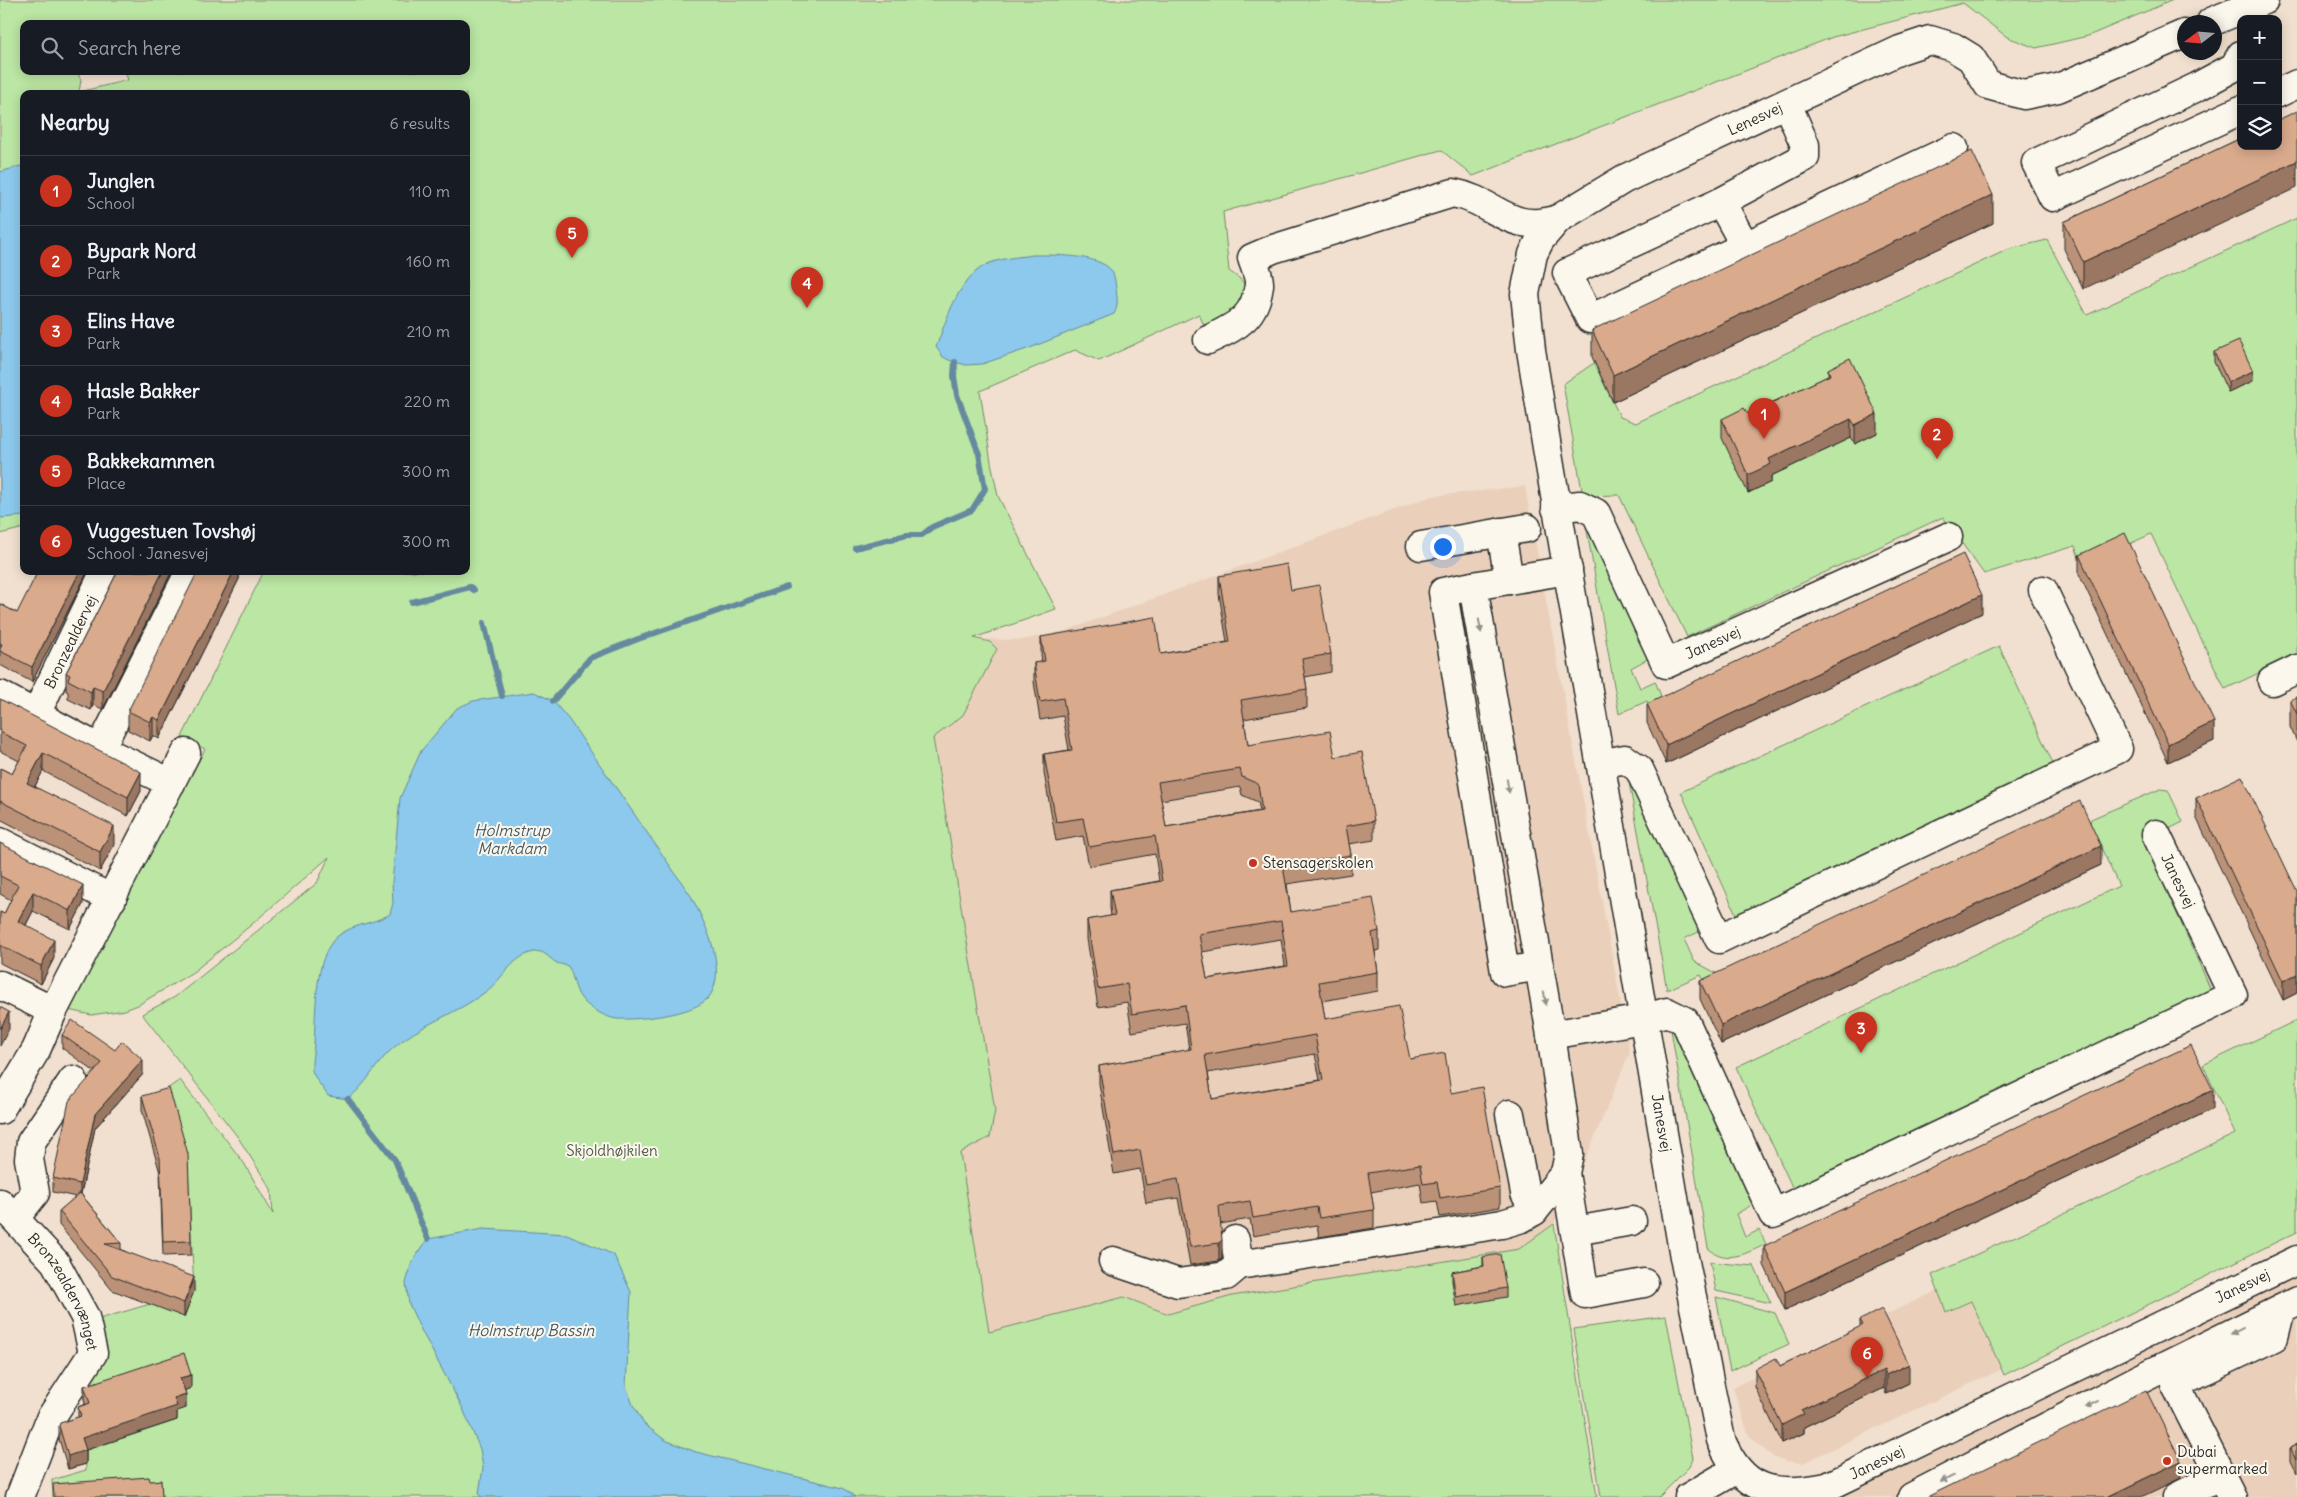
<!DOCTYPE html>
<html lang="en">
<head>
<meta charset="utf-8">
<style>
  body { margin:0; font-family:Delius,sans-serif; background:#20242c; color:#f1f3f6 }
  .controls { position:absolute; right:15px; top:15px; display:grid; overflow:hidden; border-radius:10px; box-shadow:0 2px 12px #0003 }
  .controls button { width:45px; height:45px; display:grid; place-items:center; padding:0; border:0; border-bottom:1px solid #363941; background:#171b24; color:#f1f3f6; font:25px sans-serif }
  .compass { position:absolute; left:2177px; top:15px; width:45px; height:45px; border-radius:50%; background:#171b24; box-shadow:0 2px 12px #0003; rotate:254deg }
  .you { position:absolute; left:1442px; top:546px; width:18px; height:18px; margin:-12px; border:4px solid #fff; border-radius:50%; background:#1a73e8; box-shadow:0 0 0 8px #1a73e833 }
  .badge { display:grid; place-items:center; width:32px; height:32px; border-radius:50%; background:#c8321e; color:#fff; font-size:16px; font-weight:700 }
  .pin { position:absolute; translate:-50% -41px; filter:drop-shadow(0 1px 2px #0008) }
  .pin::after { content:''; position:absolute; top:26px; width:18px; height:15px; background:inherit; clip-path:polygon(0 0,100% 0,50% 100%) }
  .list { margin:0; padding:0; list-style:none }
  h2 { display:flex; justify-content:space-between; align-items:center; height:65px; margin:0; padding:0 20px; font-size:21px }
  h2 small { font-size:16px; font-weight:400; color:#9ea1a6 }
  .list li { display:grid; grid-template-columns:32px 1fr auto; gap:15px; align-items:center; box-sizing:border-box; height:70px; padding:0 20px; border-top:1px solid #363941 }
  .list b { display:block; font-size:19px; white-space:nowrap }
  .list p { margin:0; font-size:16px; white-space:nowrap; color:#9ea1a6 }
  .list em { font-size:16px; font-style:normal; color:#9ea1a6 }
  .icon { flex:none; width:28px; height:28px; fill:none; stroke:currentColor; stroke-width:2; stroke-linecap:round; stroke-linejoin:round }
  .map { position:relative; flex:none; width:2297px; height:1497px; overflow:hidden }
  .search { position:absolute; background:#171b24; box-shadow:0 2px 12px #0003; left:20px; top:20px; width:450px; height:55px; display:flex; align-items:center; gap:12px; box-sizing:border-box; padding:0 18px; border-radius:10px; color:#9ea1a6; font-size:19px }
  .panel { position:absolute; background:#171b24; box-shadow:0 2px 12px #0003; left:20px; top:90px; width:450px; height:485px; border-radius:10px }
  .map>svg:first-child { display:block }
  .built { fill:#ead0bb }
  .green { fill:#bbe6a3; stroke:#738867; fill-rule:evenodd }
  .water { fill:#8cc9ec; stroke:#658a9f }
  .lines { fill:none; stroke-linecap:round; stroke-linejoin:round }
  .stream { stroke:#658a9f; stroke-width:6 }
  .minor-casing { stroke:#2b2b2b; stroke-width:31 }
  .minor { stroke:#fbf7ec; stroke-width:28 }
  .wall { fill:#bb9278; stroke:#2b2b2b; fill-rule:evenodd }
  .shaded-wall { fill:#997762; stroke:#2b2b2b }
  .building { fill:#daaa8c; stroke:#2b2b2b; fill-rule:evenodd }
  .oneway { fill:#93918c }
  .poi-dot { fill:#c8321e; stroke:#fbf7ec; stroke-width:2 }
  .labels { text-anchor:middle; stroke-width:4; stroke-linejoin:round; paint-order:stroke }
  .street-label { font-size:15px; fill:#2b2b2b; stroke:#fbf7ec }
  .poi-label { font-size:15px; fill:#2b2b2b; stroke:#fbf7ec; text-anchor:start }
  .park-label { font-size:15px; fill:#4f5a49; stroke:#fbf7ec }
  .water-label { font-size:16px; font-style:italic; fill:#485a65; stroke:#fbf7ec }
</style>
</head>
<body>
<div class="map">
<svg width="2297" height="1497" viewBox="0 0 2297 1497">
  <rect width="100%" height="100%" fill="#f1e0cf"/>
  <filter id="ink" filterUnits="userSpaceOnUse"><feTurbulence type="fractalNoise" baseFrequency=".02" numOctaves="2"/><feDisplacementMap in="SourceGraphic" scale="10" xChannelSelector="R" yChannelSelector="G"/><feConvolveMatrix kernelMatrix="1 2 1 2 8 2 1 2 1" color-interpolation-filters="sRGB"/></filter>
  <g filter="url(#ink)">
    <path class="built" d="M1525,486L1630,1052L1581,1170L1554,1224L1519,1249L1232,1296L1168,1314L1124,1297L989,1333L878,673L973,639L1022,640L1065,631L1432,496Z
      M2297,1266V1497H1825Z
      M1938,1290L1947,1312L1971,1301L2002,1369L1803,1463L1785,1461L1771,1455L1757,1444L1748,1434L1733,1387Z"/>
    <path class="green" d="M0,0H2173L2088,36L2036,48L2007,37L1963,3L1833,37L1473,176L1441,150L1223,212L1229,271L1239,278L1246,286L1245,304L1205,328L1199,314L1099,361L1075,350L980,391L991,462L998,496L1056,609L974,638L990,642L997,649L963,715L933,738L995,1110L990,1137L960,1153L989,1332L1124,1297L1168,1314L1232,1296L1519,1249L1554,1224L1597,1497H53L52,1480L86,1470L85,1450L176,1420L84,1399L82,1387L96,1320L194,1291L188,1168L167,1089L180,1080L244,1163L273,1214L271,1189L237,1136L142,1014L175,997L317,883L329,857L251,925L193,972L138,1005L125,1010L91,1015L68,1010L205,749L182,737L264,571H466V94H24V528L0,534ZM24,24H466V71H125L128,80L79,92L81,80L77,71H24Z
      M2297,218V655L2225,689L2151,534L2082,566L2075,546L1984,574L1943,517L1687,637L1619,495L1583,496L1563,384L1594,363L1620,417L1636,423L2009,249L2047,240L2087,315Z
      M1589,524L1651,657L1631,668L1640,688L1655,681L1663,701L1653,712L1647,701L1619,714L1586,525Z
      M1999,646L2055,768L1736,914L1681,792Z
      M1628,777L1703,930L1684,939L1694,961L1716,973L1706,986L1701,975L1667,990Z
      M2160,789L2168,790L2183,822L2145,841L2210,988L2205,996L1794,1191L1736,1067L2119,886L2090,824L2091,819Z
      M2297,1020V1232L2004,1375L1971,1301L1946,1312L1932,1275L2235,1134L2203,1065Z
      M1674,1029L1757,1202L1736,1214L1745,1237L1759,1230L1766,1244C1748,1253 1726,1265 1708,1248L1671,1030Z
      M1710,1262L1754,1266L1771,1303L1716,1291Z
      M1716,1297L1775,1313L1789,1344L1730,1371Z
      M1666,1316L1693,1458L1689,1467L1659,1497H1601L1574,1329Z"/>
    <path class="water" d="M24,165V516L2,518L0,517V172Z
      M1033,255C1052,255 1097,254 1111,270C1115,275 1115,283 1116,288C1117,298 1119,305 1114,314L1030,348L982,364L966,365L951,361L943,357L936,347C947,319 959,275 990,263C1003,258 1019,257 1033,255Z
      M534,692L553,701L569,720L691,896C704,921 727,966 711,994C700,1015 638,1020 617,1019C606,1018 587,1007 581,998C574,989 574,976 568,966C564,965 560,964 557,963C549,959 544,949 534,952C513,956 504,977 488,990C458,1014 419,1024 391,1050C375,1065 366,1085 348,1099L328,1096C324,1089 314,1078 312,1070C311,1062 314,1051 314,1043C316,1015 314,965 332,942C346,924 372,925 390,914L393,903L392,883L400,798L421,751L457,708L473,701Z
      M483,1229L567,1234L614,1255L631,1292L626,1386L633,1405L644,1424L665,1440L696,1452L843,1488L855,1497H481L479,1493L483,1468L480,1449L463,1409L419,1326L409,1304L406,1283L412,1262L428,1239Z"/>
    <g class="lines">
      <path class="stream" d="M855,548L907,535H922L932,527L972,510L985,489L979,454L957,395L954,376L955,362
        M412,602L470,587L474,590
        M484,623L502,696
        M553,701L590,658L638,639L787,587
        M348,1099L395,1160L428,1239"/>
      <g class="minor-casing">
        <g id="minor">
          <path d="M2211,22L2264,0"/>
          <path id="s1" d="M2184,34L2058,88L2024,95L1988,85L1971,58L1953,47L1930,40L1900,50L1624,179L1558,219L1540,240L1533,254L1525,294L1531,350L1550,466L1684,1257L1721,1440C1743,1493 1775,1497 1827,1487L2297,1260"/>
          <path d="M2241,55L2234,67L2197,87L2036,163L2053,197L2241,110"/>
          <path d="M2278,93L2297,84"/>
          <path d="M1787,104L1805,145V157L1721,202L1567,273L1590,319L1954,148"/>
          <path d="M1721,202L1745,246"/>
          <path d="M1208,340C1236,326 1255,319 1259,285C1260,277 1254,265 1252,258L1273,249L1453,193C1496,201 1509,235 1558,219"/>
          <path id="s2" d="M1556,508L1580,505L1596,513L1666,664L1948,537"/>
          <path d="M1501,532L1509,580"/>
          <path d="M1421,546L1527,528"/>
          <path d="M1568,570L1473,586L1551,1035L1643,1019L1667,1012L1685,1021L1773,1214L2233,995L2156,834"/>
          <path d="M1473,586L1443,592L1505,972L1539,966"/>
          <path d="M2272,681L2297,669"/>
          <path d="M0,695L100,749L171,783"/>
          <path id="s3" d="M36,714L105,571"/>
          <path d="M100,749L190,571"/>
          <path d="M1601,764L1625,759L1639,769L1719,939L2118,749L2043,590"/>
          <path d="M0,842L112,899"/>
          <path d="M0,985L53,1011"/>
          <path d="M0,1110L36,1050L53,1011L186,753"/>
          <path d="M1510,1114L1525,1193L1534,1211"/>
          <path d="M1565,1173L1585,1294L1644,1283"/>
          <path id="s4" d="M0,1203L55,1262L85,1317L93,1353L50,1419L20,1497"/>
          <path d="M15,1218L35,1193L29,1159L31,1142L73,1080"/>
          <path d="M1575,1231L1632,1221"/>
          <path d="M1235,1240L1239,1265L1502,1224L1522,1218L1534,1211L1565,1173L1569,1154L1551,1035"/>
          <path d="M1113,1261L1178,1283L1226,1276L1239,1265"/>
          <path d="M1689,1497L1737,1469"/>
          <path d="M1912,1497L2137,1380L2297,1301"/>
          <path d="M2177,1497L2221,1475"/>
          <path d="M2232,1497L2175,1384L2274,1337L2281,1309"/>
        </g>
      </g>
      <use href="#minor" class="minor"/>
    </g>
    <path class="wall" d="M2241,138L2083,289L2064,249V222Z
      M1993,223L1613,402L1592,357V330Z
      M2214,352L2253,381L2228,392L2214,362Z
      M1828,369L1877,433L1855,444L1851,438L1771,476V482L1748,493L1722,438V419L1748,414L1828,376Z
      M2079,555L2214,741L2168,762L2079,574Z
      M86,571V575L32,682L0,665V604L17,613Z
      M118,571H172L103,709L93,705L91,710L68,699V692L66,691V673Z
      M239,571V579L159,739L153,735L150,741L128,730V711Z
      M1219,576L1291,590L1331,654V672L1305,677L1307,689V708L1244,719L1248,745L1335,757L1374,821V840L1349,844L1351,855V874L1287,884L1291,912L1379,931V950L1375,951L1378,972V991L1322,1001L1325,1019L1410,1059L1451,1093L1500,1188V1207L1440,1217L1437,1201L1423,1203L1420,1183L1371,1192L1374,1210V1228L1319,1237L1317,1225L1253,1236L1250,1219L1220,1224L1222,1259L1219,1261L1190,1265L1178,1198L1146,1203L1140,1169L1114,1174L1099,1084V1066L1189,1050L1185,1023L1132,1032L1127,1002L1098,1007L1087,939V920L1111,916L1110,908V890L1159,881L1155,854L1089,866L1083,836L1056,841L1044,773V754L1069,750L1063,716L1040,720L1034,682V663L1042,662L1041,655V637L1161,654L1227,642L1219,594ZM1240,787L1242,795L1258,802L1260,811L1166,827L1161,800ZM1281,939L1285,966L1207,979L1202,952ZM1315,1054L1320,1080L1212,1099L1208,1073Z
      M1982,613L1666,764L1647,723V704Z
      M2297,697V742L2290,727V700Z
      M0,699L141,791L128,816L43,771L35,786L114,845L100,871L0,819V768L12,774L19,761L0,751Z
      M2196,798L2297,891V993L2283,1000L2196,817Z
      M0,843L83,904L70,929L33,911L26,925L54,958L41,984L0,963V912L4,914L11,900L0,894Z
      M2101,865L1721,1044L1700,999V981Z
      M62,1035L143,1074L95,1128L81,1194L121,1243V1249L194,1291L184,1317L112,1290L59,1225V1211L76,1197L53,1192V1178L95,1072L62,1048Z
      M142,1096L191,1241V1255L163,1256L160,1173L142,1110Z
      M2213,1109L1785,1310L1764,1265V1246Z
      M1483,1257L1506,1288V1297L1456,1306L1452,1281V1272L1483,1266Z
      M1860,1320L1909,1383L1886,1394L1884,1388L1804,1427V1433L1782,1443L1755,1387V1369L1780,1366L1860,1327Z
      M84,1386L191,1388L185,1390L186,1408L177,1411V1420L86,1450V1464L68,1469L59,1439V1426L78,1417V1407L85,1404L84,1399Z
      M2297,1444V1473L2291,1461V1447Z"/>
    <path class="shaded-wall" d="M2297,161V188L2083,289V262Z
      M1993,195V223L1613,402V375Z
      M2253,371V381L2228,392V382Z
      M1877,414V433L1855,444V425Z
      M1851,419V438L1771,476V482L1748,493V475L1769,459Z
      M80,571H86V575L32,682V667Z
      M163,571H172L103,709V691Z
      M234,571H239V579L159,739V720Z
      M1982,595V613L1666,764V745Z
      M93,687V705L91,710V692Z
      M153,717V735L150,741V722Z
      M2214,722V741L2168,762V744Z
      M43,753V771L27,801V783Z
      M141,772V791L128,816V797Z
      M114,826V845L100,871V852Z
      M2101,846V865L1721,1044V1025Z
      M83,885V904L70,929V911Z
      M33,892V911L18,940V921Z
      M54,940V958L41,984V966Z
      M2297,974V993L2283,1000V981Z
      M9,1012V1029L0,1046V1029Z
      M143,1060V1074L95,1128L80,1198V1184L95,1114Z
      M2213,1090V1109L1785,1310V1292Z
      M1222,1240V1259L1219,1261V1243Z
      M194,1277V1291L184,1317V1303Z
      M1909,1364V1383L1886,1394V1375Z
      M1884,1370V1388L1804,1427V1433L1782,1443V1425L1801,1410Z
      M191,1375V1388L180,1392V1378Z
      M186,1394V1408L177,1411V1420L86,1450V1464L68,1469V1456L82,1438L174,1398Z
      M2181,1461V1478L2141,1497H2107Z"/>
    <path class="building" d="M2297,111V161L2083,262L2064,222L2241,138V146H2278V120Z
      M1972,151L1993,195L1613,375L1592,330Z
      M2239,341L2253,371L2228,382L2214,352Z
      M1850,358L1877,414L1855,425L1851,419L1769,459L1771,464L1748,475L1722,419L1744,408L1748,414L1830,375L1828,369Z
      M2125,533L2214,722L2168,744L2079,555Z
      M1963,554L1982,595L1666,745L1647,704Z
      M1287,564L1291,590L1319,585L1331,654L1302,659L1307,689L1241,700L1248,745L1330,731L1335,757L1362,752L1374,821L1346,826L1351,855L1283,866L1291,912L1373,898L1379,931L1372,933L1378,972L1319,982L1325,1019L1399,1006L1410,1059L1445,1053L1451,1093L1482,1087L1500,1188L1440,1198L1437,1182L1423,1184L1420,1165L1368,1173L1374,1210L1319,1218L1317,1207L1253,1218L1250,1201L1219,1206L1222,1240L1219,1243L1190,1247L1178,1179L1146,1185L1140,1150L1114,1155L1099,1066L1191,1049L1185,1005L1132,1014L1127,984L1098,989L1087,920L1115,915L1110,890L1162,881L1155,836L1089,847L1083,818L1056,822L1044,754L1072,750L1063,698L1040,702L1034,663L1045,661L1041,637L1155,617L1161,654L1230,642L1219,576ZM1240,769L1242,777L1258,784L1262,811L1166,827L1158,782ZM1281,921L1288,966L1207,979L1199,934ZM1315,1035L1323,1080L1212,1099L1205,1055Z
      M38,571H80L32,667L0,651V649L2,644L0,643V604L17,613Z
      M118,571H163L103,691L93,687L91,692L68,680L70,675L66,673Z
      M198,571H234L159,720L153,717L150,722L128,711Z
      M2297,697V714L2290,700Z
      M0,699L141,772L128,797L43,753L27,783L114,826L100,852L0,801V768L12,774L27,746L0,732Z
      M2242,776L2297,891V974L2283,981L2196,798Z
      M2080,801L2101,846L1721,1025L1700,981Z
      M0,843L83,885L70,911L33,892L18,921L54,940L41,966L0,945V912L4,914L18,885L0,876Z
      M0,1007L9,1012L0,1029Z
      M72,1020L115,1050L122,1041L143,1060L95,1114L80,1184L53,1178L69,1101L102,1063L62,1035Z
      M2191,1045L2213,1090L1785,1292L1764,1246Z
      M169,1088L188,1154L191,1241L163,1242L160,1158L142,1096Z
      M80,1193L121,1243L105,1244L194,1277L184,1303L112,1276L59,1211Z
      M1500,1254L1506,1288L1456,1297L1452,1272L1484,1266L1483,1257Z
      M1882,1309L1909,1364L1886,1375L1884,1370L1801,1410L1804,1414L1782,1425L1755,1369L1776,1358L1780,1366L1863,1325L1860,1320Z
      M184,1353L191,1375L180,1378L186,1394L174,1398L177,1406L82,1438L86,1450L68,1456L59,1426L60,1423L81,1416L78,1407L90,1403L84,1386Z
      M2146,1390L2181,1461L2107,1497H1927Z
      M2297,1444V1459L2291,1447Z
      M149,1477L150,1481L161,1480L162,1497H54L53,1484Z"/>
    <defs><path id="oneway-solid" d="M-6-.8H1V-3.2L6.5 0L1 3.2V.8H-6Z" transform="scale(1.25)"/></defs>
    <g class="oneway">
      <use href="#oneway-solid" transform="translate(1480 626) rotate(80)"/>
      <use href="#oneway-solid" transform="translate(1508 786) rotate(80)"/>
      <use href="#oneway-solid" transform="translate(1545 998) rotate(80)"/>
      <use href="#oneway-solid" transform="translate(2237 1331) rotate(154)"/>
      <use href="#oneway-solid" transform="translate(2092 1404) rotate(153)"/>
      <use href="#oneway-solid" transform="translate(1947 1479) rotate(153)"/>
    </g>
  </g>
  <g class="poi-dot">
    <circle cx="1253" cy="863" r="5"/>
    <circle cx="2167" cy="1461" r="5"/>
  </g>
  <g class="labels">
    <g class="street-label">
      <text transform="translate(1755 119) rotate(-25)" y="5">Lenesvej</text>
      <text dy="5" stroke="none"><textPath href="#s3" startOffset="80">Bronzealdervej</textPath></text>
      <text dy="5" stroke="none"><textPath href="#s2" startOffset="260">Janesvej</textPath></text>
      <text transform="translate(2178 881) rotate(64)" y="5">Janesvej</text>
      <text dy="5" stroke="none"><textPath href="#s1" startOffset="1624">Janesvej</textPath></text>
      <text dy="5" stroke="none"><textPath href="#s1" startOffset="2538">Janesvej</textPath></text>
      <text dy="5" stroke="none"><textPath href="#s4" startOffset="111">Bronzealdervænget</textPath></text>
      <text dy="5" stroke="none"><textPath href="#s1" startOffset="2132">Janesvej</textPath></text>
    </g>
    <g class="poi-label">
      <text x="1263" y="868">Stensagerskolen</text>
      <text x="2177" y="1457">Dubai<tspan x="2177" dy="17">supermarked</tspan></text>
    </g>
    <g class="park-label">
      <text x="612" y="1156">Skjoldhøjkilen</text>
    </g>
    <g class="water-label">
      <text x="512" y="836">Holmstrup<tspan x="512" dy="18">Markdam</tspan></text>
      <text x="531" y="1336">Holmstrup Bassin</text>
    </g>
  </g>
</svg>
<div class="controls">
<button>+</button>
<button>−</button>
<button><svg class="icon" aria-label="layers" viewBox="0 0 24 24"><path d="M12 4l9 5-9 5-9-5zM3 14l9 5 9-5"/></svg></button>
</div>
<svg class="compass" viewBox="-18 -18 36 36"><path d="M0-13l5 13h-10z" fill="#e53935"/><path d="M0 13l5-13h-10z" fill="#9ea1a6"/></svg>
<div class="you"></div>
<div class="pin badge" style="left:1764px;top:439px">1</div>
<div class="pin badge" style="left:1937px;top:459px">2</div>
<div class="pin badge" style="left:1861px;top:1053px">3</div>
<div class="pin badge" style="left:807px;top:308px">4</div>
<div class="pin badge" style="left:572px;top:258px">5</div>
<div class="pin badge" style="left:1867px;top:1378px">6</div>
<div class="search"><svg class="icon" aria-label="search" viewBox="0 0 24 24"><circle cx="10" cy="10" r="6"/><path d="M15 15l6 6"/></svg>Search here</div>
<section class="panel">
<h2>Nearby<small>6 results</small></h2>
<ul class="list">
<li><span class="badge">1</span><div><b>Junglen</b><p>School</p></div><em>110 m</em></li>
<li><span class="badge">2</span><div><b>Bypark Nord</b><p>Park</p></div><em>160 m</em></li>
<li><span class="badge">3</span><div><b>Elins Have</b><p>Park</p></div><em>210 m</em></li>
<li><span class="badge">4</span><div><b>Hasle Bakker</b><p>Park</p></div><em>220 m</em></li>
<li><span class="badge">5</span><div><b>Bakkekammen</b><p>Place</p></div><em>300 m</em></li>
<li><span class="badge">6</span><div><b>Vuggestuen Tovshøj</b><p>School · Janesvej</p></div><em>300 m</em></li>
</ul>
</section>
</div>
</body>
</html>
